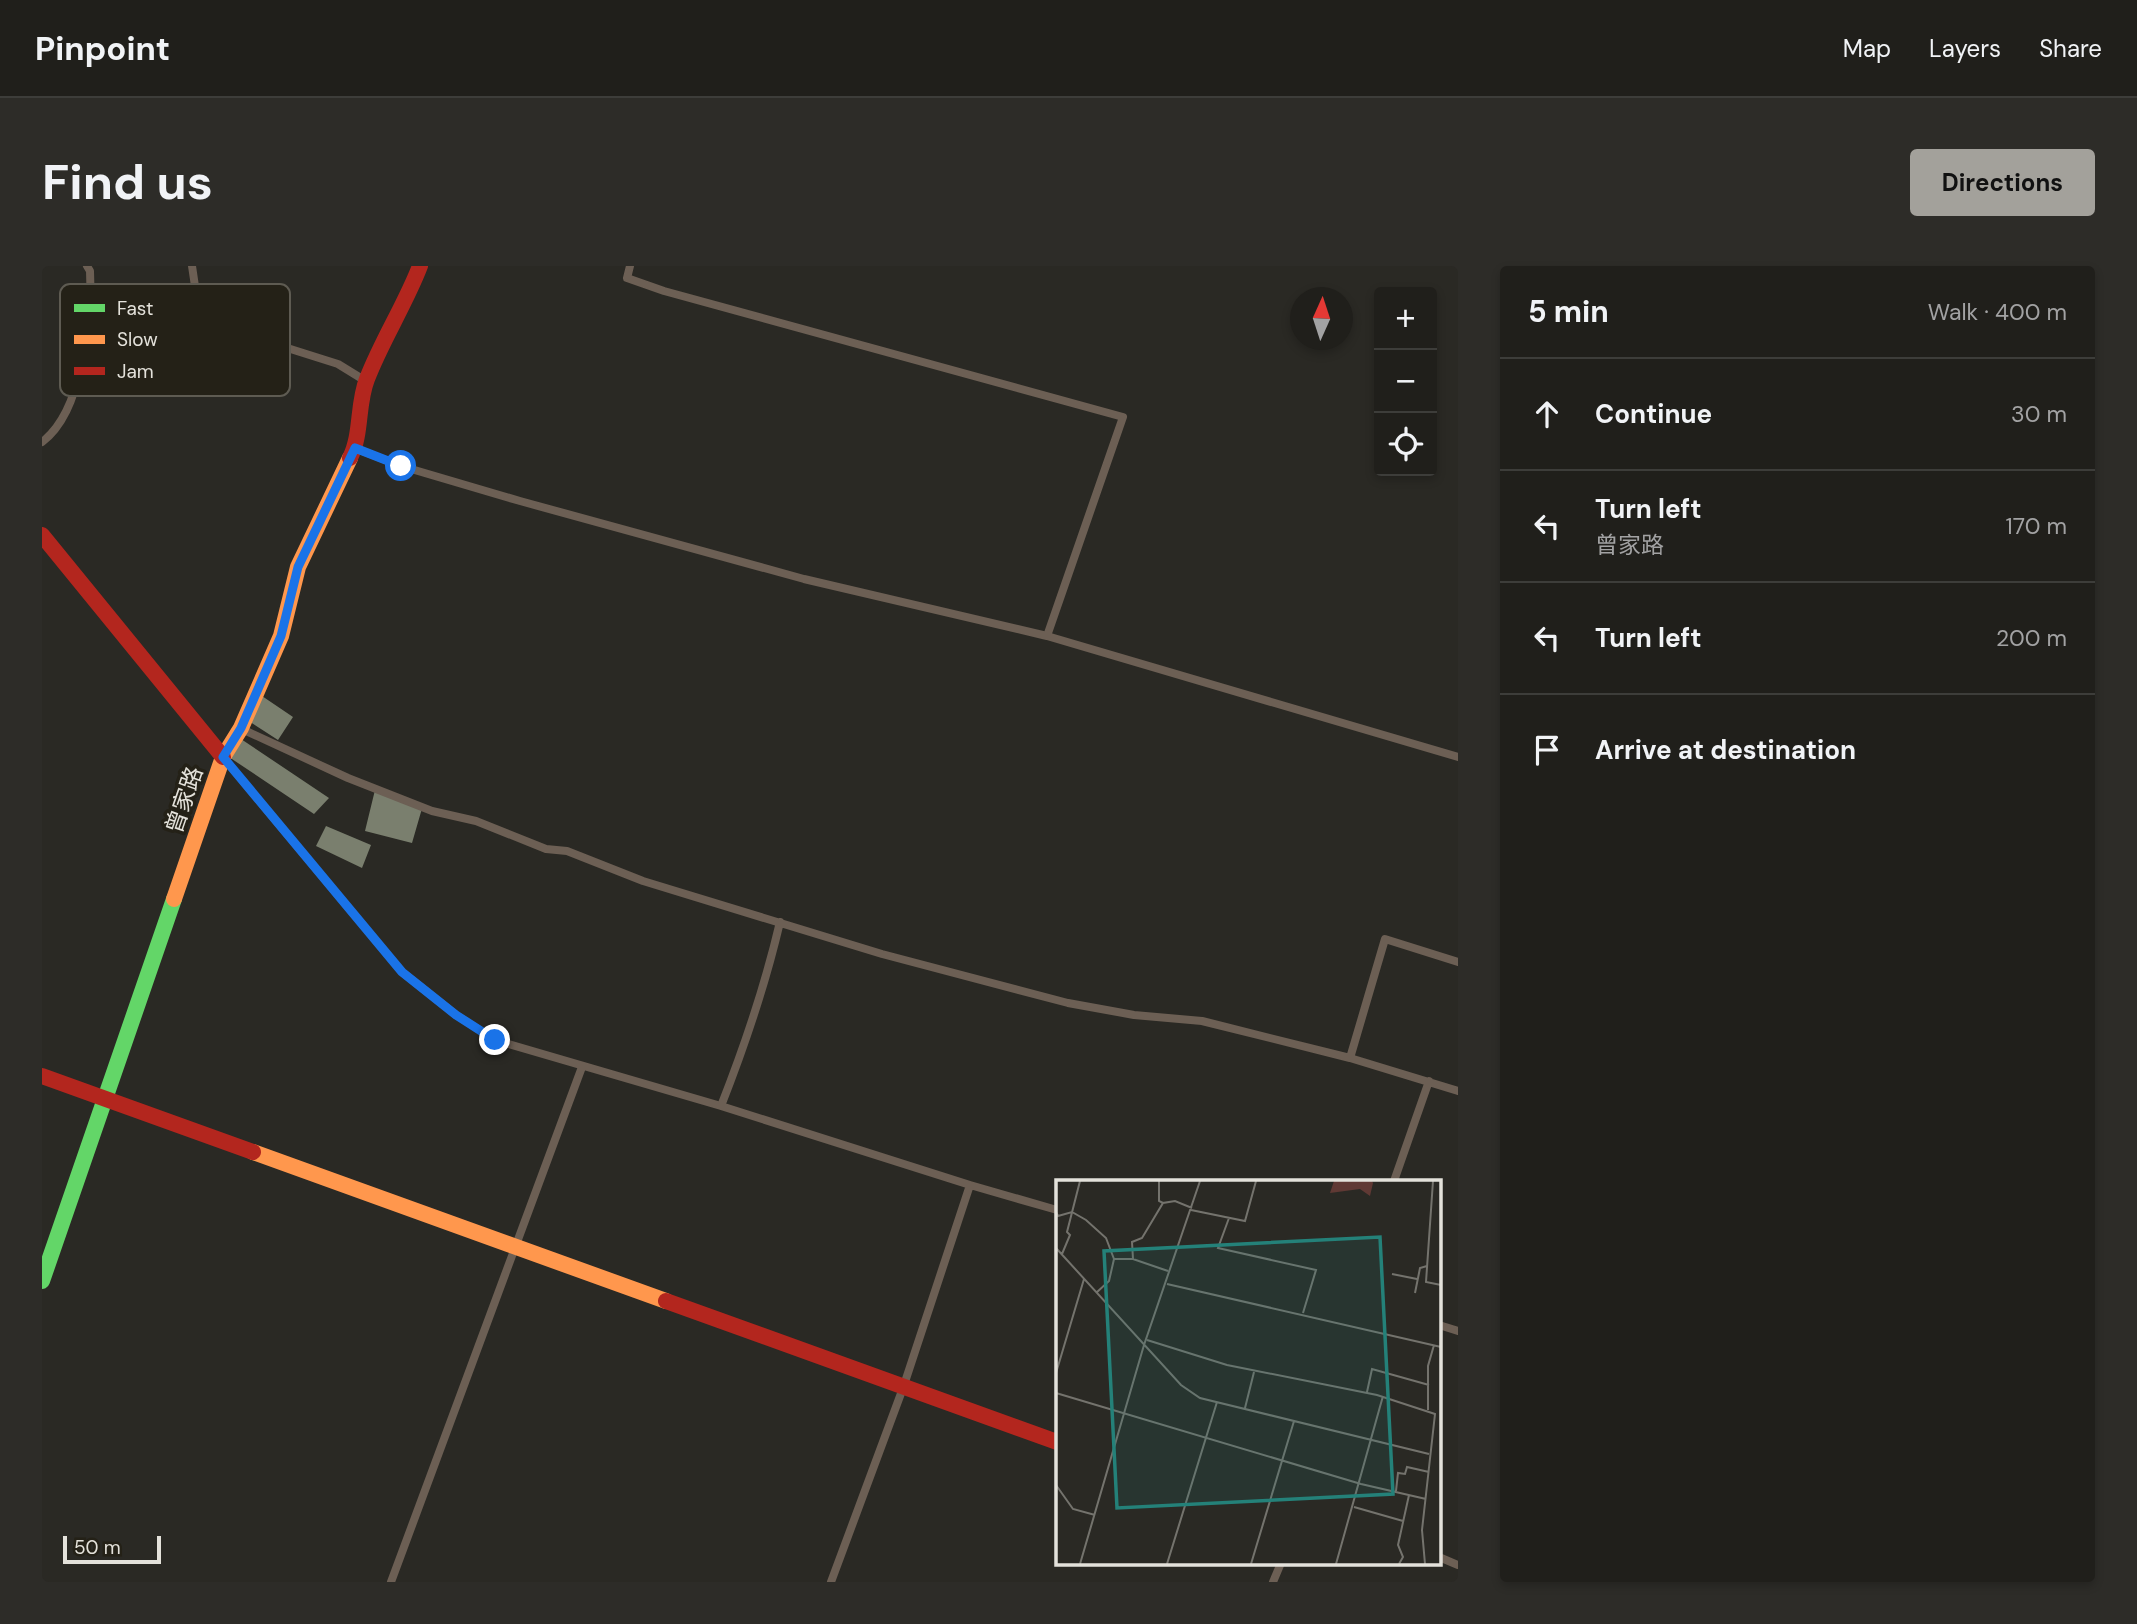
<!DOCTYPE html>
<html lang="en">
<head>
<meta charset="utf-8">
<style>
  body { margin:0; font-family:"DM Sans","Noto Sans TC",sans-serif; background:#2d2c28; color:#f1f3f6 }
  .controls { position:absolute; right:21px; top:21px; display:grid; overflow:hidden; border-radius:7px; box-shadow:0 4px 10px #0003 }
  .controls button { width:63px; height:63px; display:grid; place-items:center; padding:0; border:0; border-bottom:2px solid #3d3d3a; background:#201f1b; color:#f1f3f6; font:35px sans-serif }
  .compass { position:absolute; left:1248px; top:21px; width:63px; height:63px; border-radius:50%; background:#201f1b; box-shadow:0 4px 10px #0003; rotate:3deg }
  .scale { position:absolute; left:21px; bottom:18px; width:98px; box-sizing:border-box; padding-left:7px; border:4px solid #e4e2db; border-top:0; font-size:19px; line-height:24px; white-space:nowrap; color:#e4e2db; -webkit-text-stroke:5px #242117; paint-order:stroke }
  .stop { position:absolute; width:21px; height:21px; margin:-16px; border:5px solid #1a73e8; border-radius:50%; background:#fff }
  .stop.end { background:#1a73e8; border-color:#fff; box-shadow:0 2px 7px #0008 }
  .list { margin:0; padding:0; list-style:none }
  h2 { display:flex; justify-content:space-between; align-items:center; height:91px; margin:0; padding:0 28px; font-size:30px }
  h2 small { font-size:23px; font-weight:400; color:#a2a2a3 }
  .list li { display:grid; grid-template-columns:46px 1fr auto; gap:21px; align-items:center; box-sizing:border-box; height:112px; padding:0 28px; border-top:2px solid #3d3d3a }
  .list b { display:block; font-size:26px; white-space:nowrap }
  .list p { margin:0; font-size:23px; white-space:nowrap; color:#a2a2a3 }
  .list em { font-size:23px; font-style:normal; color:#a2a2a3 }
  .icon { flex:none; width:38px; height:38px; fill:none; stroke:currentColor; stroke-width:2; stroke-linecap:round; stroke-linejoin:round }
  .map { position:relative; flex:none; width:1416px; height:1316px; overflow:hidden; border-radius:7px }
  header { display:flex; align-items:center; gap:42px; box-sizing:border-box; height:98px; padding:0 35px; background:#201f1b; border-bottom:2px solid #3d3d3a }
  header strong { font-size:33px }
  nav { display:flex; gap:38px; margin-inline-start:auto; font-size:24px }
  .intro { display:flex; align-items:center; justify-content:space-between; box-sizing:border-box; height:168px; padding:0 42px }
  h1 { margin:0; font-size:49px }
  .button { padding:18px 32px; border-radius:7px; background:#a3a19b; color:#111; font-size:24px; font-weight:700 }
  main { display:flex; gap:42px; padding:0 42px }
  aside { flex:1; background:#201f1b; border-radius:7px; box-shadow:0 4px 10px #0003 }
  .map>svg:first-child { display:block }
  .building { fill:#7a7f6e }
  .lines { fill:none; stroke-linecap:round; stroke-linejoin:round }
  .lane { stroke:#6c5f54; stroke-width:8 }
  .fast { stroke:#63d668; stroke-width:16 }
  .slow { stroke:#ff974d; stroke-width:16 }
  .jam { stroke:#b3261e; stroke-width:16 }
  .route { stroke:#1a73e8; stroke-width:9 }
  .labels { text-anchor:middle; stroke-width:7; stroke-linejoin:round; paint-order:stroke }
  .street-label { font-size:23px; fill:#e4e2db; stroke:#242117 }
  .inset-road { fill:none; stroke:#74736d; stroke-width:2 }
  .view { fill:#248179; fill-opacity:0.15; stroke:#248179; stroke-width:3.5 }
  .inset-edge { fill:none; stroke:#e4e2db; stroke-width:3.5 }
  .key { fill:#242117; stroke:#5e5b52; stroke-width:2 }
  .key-label { font-size:19px; fill:#e4e2db }
</style>
</head>
<body>
<header>
<strong>Pinpoint</strong>
<nav><a>Map</a><a>Layers</a><a>Share</a></nav>
</header>
<div class="intro"><h1>Find us</h1><a class="button">Directions</a></div>
<main>
<div class="map">
<svg width="1416" height="1316" viewBox="0 0 1416 1316">
  <rect width="100%" height="100%" fill="#2a2924"/>
  <path class="building" d="M220,430L251,451L236,474L205,454Z
    M193,469L287,532L272,548L181,487Z
    M333,524L381,539L370,577L323,565Z
    M284,560L329,579L320,602L274,580Z"/>
  <g class="lines">
    <path class="lane" d="M45,0L48,5L49,43
      M588,0L585,12L622,25L1081,151L1005,370
      M148,46L154,27L150,0
      M0,176C20,161 33,131 36,107C38,100 35,92 35,85C36,71 42,55 49,43L79,38L114,37L148,46L188,58L220,74L296,98L322,114
      M315,183L359,200L478,235L762,313L1005,370L1416,491
      M202,464L306,512L390,545L434,555L504,583L525,585L601,615L840,688L1026,737L1092,749L1160,755L1308,792L1416,825
      M185,496L360,706L414,749L453,774L679,840L928,919L1015,944
      M1308,792L1343,673L1416,696
      M679,840C703,779 723,720 738,656
      M1352,915L1387,815
      M1397,1059L1416,1065
      M1397,1291L1416,1299
      M349,1316L540,801
      M789,1316L861,1122L928,919
      M1231,1316L1239,1297"/>
    <path class="fast" d="M0,1015L132,633"/>
    <path class="slow" d="M132,633L181,491L199,462L239,370L256,301L308,192
      M211,886L624,1035"/>
    <path class="jam" d="M308,192C320,168 315,138 325,113C340,74 363,39 378,0
      M0,269L181,491
      M0,810L211,886
      M624,1035L1015,1176"/>
  </g>
  <g class="lines">
    <path class="route" d="M359,200L313,182L256,301L239,370L199,462L181,491L360,706L414,749L453,774"/>
  </g>
  <g class="labels">
    <g class="street-label">
      <text transform="translate(142 534) rotate(-71)" y="8">曾家路</text>
    </g>
  </g>
  <g transform="translate(1014 914)">
    <rect width="385" height="385" fill="#2a2924"/>
    <path d="M278,1H316L317,3L314,16L304,9L274,13Z" fill="#603934"/>
    <path class="inset-road" d="M103,1V21L107,23M377,1L370,102L385,105M135,30L189,41L200,1M0,32L2,36L16,32L30,40L50,58L58,79M173,38L162,68L260,90L247,133M0,68L125,205L144,218L373,274M6,74L14,55L11,52L24,1M77,79L76,62L86,58L107,23L119,21L136,28M336,94L361,99M111,104L385,167M40,113L53,101L58,79H77L112,91M359,113L364,88L371,86M91,160L171,185L321,215L379,234L366,350L369,384M0,193L28,99M311,212L316,189L373,205M0,213L305,304L370,319M189,228L198,192M372,230V186L378,165M0,305L17,329L39,335M340,311L342,293L349,294L351,287L373,292M298,327L347,341M24,384L88,165L144,1M111,384L161,222M195,384L238,241M280,384L327,216M343,384L347,377L342,365L353,315"/>
    <path class="view" d="M324,57L337,314L61,328L48,71Z"/>
    <rect width="385" height="385" class="inset-edge"/>
  </g>
  <rect x="18" y="18" width="230" height="112" rx="10" class="key"/>
  <rect x="32" y="38" width="31" height="8" fill="#63d668"/>
  <rect x="32" y="69" width="31" height="9" fill="#ff974d"/>
  <rect x="32" y="101" width="31" height="8" fill="#b3261e"/>
  <g class="key-label">
    <text x="75" y="49">Fast</text>
    <text x="75" y="80">Slow</text>
    <text x="75" y="112">Jam</text>
  </g>
</svg>
<div class="controls">
<button>+</button>
<button>−</button>
<button><svg class="icon" aria-label="locate" viewBox="0 0 24 24"><circle cx="12" cy="12" r="6"/><path d="M12 2v4M12 18v4M2 12h4M18 12h4"/></svg></button>
</div>
<svg class="compass" viewBox="-18 -18 36 36"><path d="M0-13l5 13h-10z" fill="#e53935"/><path d="M0 13l5-13h-10z" fill="#a2a2a3"/></svg>
<div class="scale">50 m</div>
<div class="stop" style="left:359px;top:200px"></div>
<div class="stop end" style="left:453px;top:774px"></div>
</div>
<aside>
<h2>5 min<small>Walk · 400 m</small></h2>
<ul class="list">
<li><svg class="icon" aria-label="ahead" viewBox="0 0 24 24"><path d="M12 20V5M6 11l6-6 6 6"/></svg><div><b>Continue</b></div><em>30 m</em></li>
<li><svg class="icon" aria-label="left" viewBox="0 0 24 24"><path d="M17 20v-9H6M10 6l-5 5 5 5"/></svg><div><b>Turn left</b><p>曾家路</p></div><em>170 m</em></li>
<li><svg class="icon" aria-label="left" viewBox="0 0 24 24"><path d="M17 20v-9H6M10 6l-5 5 5 5"/></svg><div><b>Turn left</b></div><em>200 m</em></li>
<li><svg class="icon" aria-label="arrive" viewBox="0 0 24 24"><path d="M6 21V4h12l-3 4 3 4H6"/></svg><div><b>Arrive at destination</b></div></li>
</ul>
</aside>
</main>
</body>
</html>
